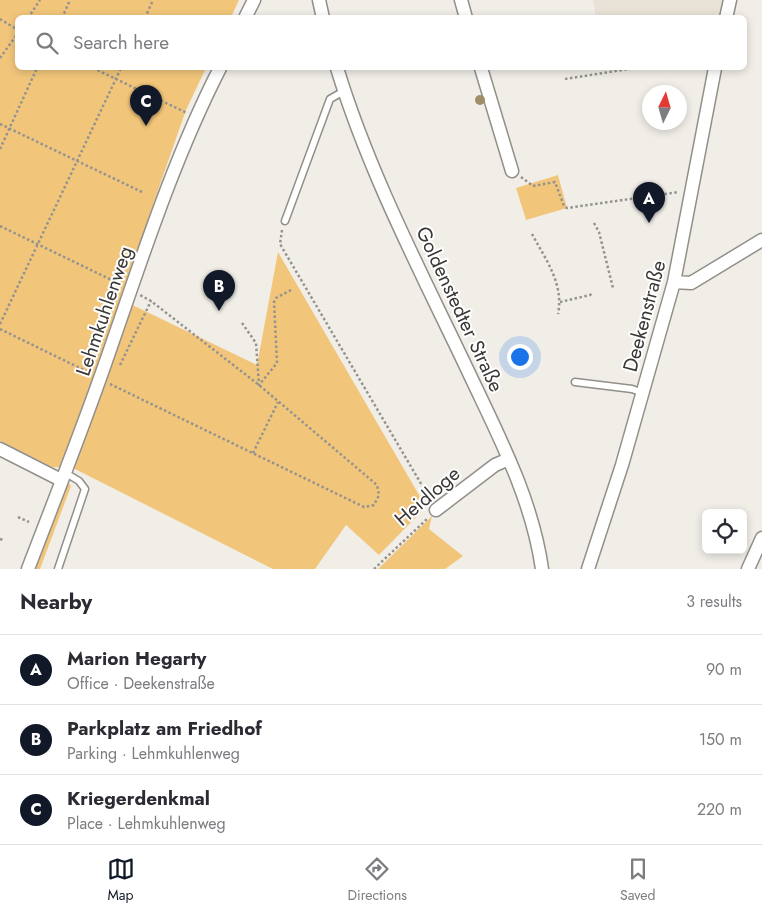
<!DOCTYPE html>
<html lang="en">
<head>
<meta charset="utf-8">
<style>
  body { margin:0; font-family:Jost,sans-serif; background:#f7f7f7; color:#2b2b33 }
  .controls { position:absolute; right:15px; bottom:15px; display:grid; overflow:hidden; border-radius:8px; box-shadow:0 2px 8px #0003 }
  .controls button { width:45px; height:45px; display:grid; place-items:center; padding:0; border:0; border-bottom:1px solid #e1e1e2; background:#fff; color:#2b2b33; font:25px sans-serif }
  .compass { position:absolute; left:642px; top:85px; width:45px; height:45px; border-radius:50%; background:#fff; box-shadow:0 2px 8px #0003; rotate:5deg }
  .you { position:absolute; left:519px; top:356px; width:18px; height:18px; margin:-12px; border:4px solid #fff; border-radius:50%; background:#1a73e8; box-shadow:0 0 0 8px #1a73e833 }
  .badge { display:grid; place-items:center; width:32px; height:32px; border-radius:50%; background:#111827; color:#fff; font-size:16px; font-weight:700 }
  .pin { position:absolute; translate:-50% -41px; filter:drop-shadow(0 1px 2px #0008) }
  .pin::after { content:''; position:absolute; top:26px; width:18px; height:15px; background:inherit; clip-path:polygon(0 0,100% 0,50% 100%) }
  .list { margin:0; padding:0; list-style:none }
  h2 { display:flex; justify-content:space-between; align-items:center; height:65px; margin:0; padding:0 20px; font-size:21px }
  h2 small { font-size:16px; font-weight:400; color:#7c7c81 }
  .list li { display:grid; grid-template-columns:32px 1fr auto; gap:15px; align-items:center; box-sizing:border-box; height:70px; padding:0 20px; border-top:1px solid #e1e1e2 }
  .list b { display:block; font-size:19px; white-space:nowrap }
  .list p { margin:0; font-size:16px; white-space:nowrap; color:#7c7c81 }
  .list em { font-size:16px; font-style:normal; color:#7c7c81 }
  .icon { flex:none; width:28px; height:28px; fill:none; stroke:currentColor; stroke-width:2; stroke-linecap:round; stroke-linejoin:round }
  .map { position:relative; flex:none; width:762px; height:569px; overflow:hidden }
  .search { position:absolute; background:#fff; box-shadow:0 2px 8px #0003; left:15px; right:15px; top:15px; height:55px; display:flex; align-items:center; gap:12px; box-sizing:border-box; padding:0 18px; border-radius:8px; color:#7c7c81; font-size:19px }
  .sheet { height:275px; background:#fff }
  nav { display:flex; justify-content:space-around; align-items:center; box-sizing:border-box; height:70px; border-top:1px solid #e1e1e2; background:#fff; font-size:14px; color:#7c7c81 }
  nav a { display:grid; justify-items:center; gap:2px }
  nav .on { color:#111827 }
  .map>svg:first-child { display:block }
  .built { fill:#e9e2d6 }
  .green { fill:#f2c67a }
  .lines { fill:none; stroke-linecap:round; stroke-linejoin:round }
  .service-casing { stroke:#928f8a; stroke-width:9 }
  .minor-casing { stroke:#928f8a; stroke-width:15 }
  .path { stroke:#95938f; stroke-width:2.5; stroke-dasharray:2.5 2.5; stroke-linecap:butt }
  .service { stroke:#fff; stroke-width:6 }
  .minor { stroke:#fff; stroke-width:12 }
  .tree { fill:#a08e68 }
  .labels { text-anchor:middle; stroke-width:4; stroke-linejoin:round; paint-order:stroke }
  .street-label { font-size:20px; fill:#393836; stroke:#fff }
</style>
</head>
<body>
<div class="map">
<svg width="762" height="569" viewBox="0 0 762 569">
  <rect width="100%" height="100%" fill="#f1eee8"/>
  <path class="built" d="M593,0H723L720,14L699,17L596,18Z"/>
  <path class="green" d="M0,0H239L231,17L18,18V68H206L186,110L120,299L257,365L278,252L426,507L379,555L346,525L315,569H273L73,468L52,467L0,441Z
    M558,175L567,208L526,220L516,188Z
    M67,481L71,486L40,569H33Z
    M432,516L429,529L463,556L445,569H378Z"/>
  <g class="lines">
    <g class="service-casing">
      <path id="service" d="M285,221L330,99L344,91
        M575,382L632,389L643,393
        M58,569L85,489L79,481L64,472"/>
    </g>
    <g class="minor-casing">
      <path id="minor" d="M319,0L323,18
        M461,0L466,18
        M245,18L254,0
        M726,18L730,0
        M337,68C369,173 421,272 468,371C498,435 532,498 542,569
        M481,68L512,171
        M674,282L691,283L762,240
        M0,449L61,480
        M436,510L495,465L509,459
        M28,569C54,501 81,433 105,364C140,264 172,162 220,68
        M588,569L622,465L674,282L715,68
        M748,569L762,538"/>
    </g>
    <path class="path" d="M28,18L40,0
      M62,18L70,0
      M145,18L153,0
      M0,19L18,30
      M0,58L18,33
      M93,68L187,113
      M565,79L635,68
      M0,124L142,192
      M0,149L37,68
      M521,177L533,186L555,182L564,206L567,208L679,192
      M594,223L599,232L613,288
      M0,226L120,284
      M282,230L280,244L430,499
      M532,234C546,260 564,284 558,314
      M560,302L590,295L593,293
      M242,323L256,343L259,385L277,363L274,302L276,298L291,290
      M0,324L121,68
      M0,329L90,373
      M120,365L151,301
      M110,384L364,507L374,505L379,495L377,485L259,385L151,301L140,295
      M253,453L278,402
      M18,517L29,522
      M0,539L3,540
      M374,569L427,519"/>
    <use href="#service" class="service"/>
    <use href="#minor" class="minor"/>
  </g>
  <circle class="tree" cx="480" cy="100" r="5"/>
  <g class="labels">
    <g class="street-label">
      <text transform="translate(460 309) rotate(65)" y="7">Goldenstedter Straße</text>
      <text transform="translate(104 311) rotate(-71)" y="7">Lehmkuhlenweg</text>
      <text transform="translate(644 316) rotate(-75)" y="7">Deekenstraße</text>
      <text transform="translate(427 496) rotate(-41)" y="7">Heidloge</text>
    </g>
  </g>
</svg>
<div class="controls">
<button><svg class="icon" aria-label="locate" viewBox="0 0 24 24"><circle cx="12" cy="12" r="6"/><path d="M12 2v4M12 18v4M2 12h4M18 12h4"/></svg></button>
</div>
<svg class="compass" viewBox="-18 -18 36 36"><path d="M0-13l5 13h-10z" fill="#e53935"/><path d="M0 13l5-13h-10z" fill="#7c7c81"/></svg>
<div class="you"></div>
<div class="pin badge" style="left:649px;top:223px">A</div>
<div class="pin badge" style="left:219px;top:311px">B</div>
<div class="pin badge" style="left:146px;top:126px">C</div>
<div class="search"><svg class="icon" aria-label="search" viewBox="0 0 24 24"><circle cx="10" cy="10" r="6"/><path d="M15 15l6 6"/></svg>Search here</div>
</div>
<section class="sheet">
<h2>Nearby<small>3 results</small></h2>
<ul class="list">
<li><span class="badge">A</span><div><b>Marion Hegarty</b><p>Office · Deekenstraße</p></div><em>90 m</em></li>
<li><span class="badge">B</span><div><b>Parkplatz am Friedhof</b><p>Parking · Lehmkuhlenweg</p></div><em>150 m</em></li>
<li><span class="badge">C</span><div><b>Kriegerdenkmal</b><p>Place · Lehmkuhlenweg</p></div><em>220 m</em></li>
</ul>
</section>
<nav>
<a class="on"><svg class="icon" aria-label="map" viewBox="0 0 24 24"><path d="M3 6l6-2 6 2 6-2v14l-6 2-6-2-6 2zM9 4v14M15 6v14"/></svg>Map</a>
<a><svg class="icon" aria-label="directions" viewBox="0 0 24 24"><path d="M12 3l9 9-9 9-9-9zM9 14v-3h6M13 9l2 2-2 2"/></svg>Directions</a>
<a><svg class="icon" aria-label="saved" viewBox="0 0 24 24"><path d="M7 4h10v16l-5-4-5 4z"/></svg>Saved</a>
</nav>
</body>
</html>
